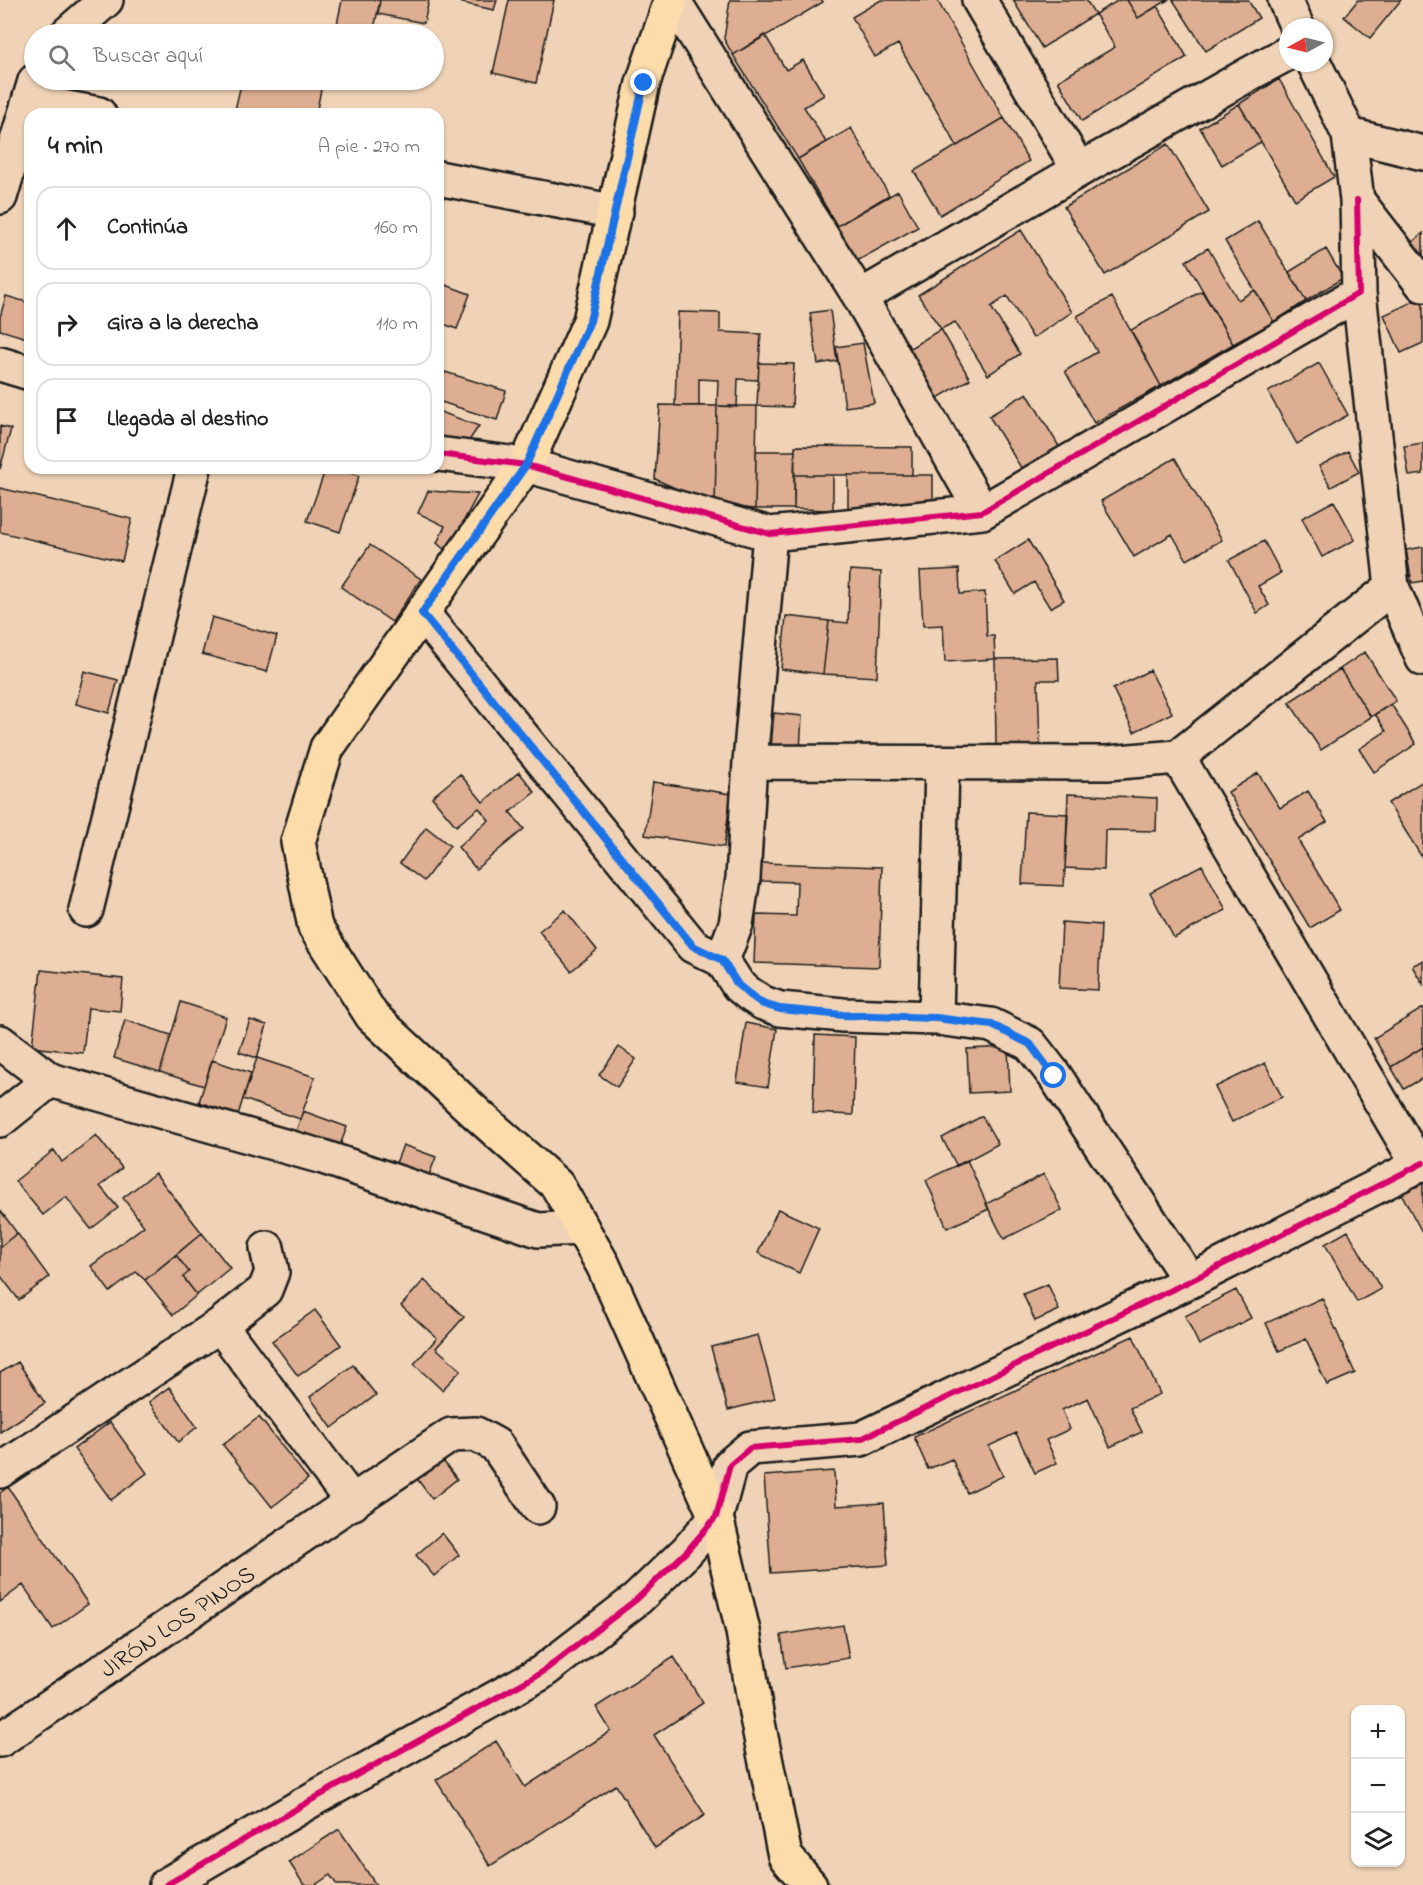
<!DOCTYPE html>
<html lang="es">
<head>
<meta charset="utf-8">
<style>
  body { margin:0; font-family:"Indie Flower",sans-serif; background:#f2f2f2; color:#222 }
  .controls { position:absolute; right:18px; bottom:18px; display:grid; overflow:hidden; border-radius:12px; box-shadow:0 2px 4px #0004 }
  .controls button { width:54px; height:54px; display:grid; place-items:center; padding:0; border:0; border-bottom:2px solid #e0e0e0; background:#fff; color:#222; font:30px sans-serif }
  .compass { position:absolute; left:1279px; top:18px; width:54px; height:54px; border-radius:50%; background:#fff; box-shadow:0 2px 4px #0004; rotate:263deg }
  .stop { position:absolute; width:18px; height:18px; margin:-14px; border:4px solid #1a73e8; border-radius:50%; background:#fff }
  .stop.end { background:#1a73e8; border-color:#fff; box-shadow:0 2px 6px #0008 }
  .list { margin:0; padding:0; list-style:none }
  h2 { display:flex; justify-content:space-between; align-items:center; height:78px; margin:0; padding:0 24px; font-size:26px }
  h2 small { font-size:20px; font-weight:400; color:#767676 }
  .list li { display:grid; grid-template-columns:39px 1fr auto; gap:18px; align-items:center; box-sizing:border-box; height:84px; margin:0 12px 12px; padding:0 12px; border:2px solid #e0e0e0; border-radius:18px }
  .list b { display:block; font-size:22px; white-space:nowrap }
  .list em { font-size:20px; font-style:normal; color:#767676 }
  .icon { flex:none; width:33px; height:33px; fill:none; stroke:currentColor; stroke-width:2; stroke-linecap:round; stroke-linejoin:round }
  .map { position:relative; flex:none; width:1423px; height:1885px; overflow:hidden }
  .search { position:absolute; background:#fff; box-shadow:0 2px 4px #0004; left:24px; top:24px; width:420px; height:66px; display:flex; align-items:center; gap:15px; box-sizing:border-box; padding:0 21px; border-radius:33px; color:#767676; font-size:22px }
  .panel { position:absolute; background:#fff; box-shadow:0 2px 4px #0004; left:24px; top:108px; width:420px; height:366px; border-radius:18px }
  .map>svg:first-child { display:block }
  .building { fill:#ddae91; stroke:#1c1c1c; stroke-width:1.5 }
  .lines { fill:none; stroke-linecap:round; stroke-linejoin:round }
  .minor-casing { stroke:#1c1c1c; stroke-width:38 }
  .major-casing { stroke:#1c1c1c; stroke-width:38 }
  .minor { stroke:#f0d3b6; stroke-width:33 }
  .major { stroke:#fddcac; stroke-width:33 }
  .cycleway-casing { stroke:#f0d3b6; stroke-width:10 }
  .cycleway { stroke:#d6006c; stroke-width:6 }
  .route { stroke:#1a73e8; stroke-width:8 }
  .labels { text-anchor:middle; stroke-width:4.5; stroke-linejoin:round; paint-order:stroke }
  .street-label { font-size:24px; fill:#1c1c1c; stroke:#f0d3b6 }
</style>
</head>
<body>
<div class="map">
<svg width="1423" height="1885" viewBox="0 0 1423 1885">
  <rect width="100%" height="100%" fill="#f0d3b6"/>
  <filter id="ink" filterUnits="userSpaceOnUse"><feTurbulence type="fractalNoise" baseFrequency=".0167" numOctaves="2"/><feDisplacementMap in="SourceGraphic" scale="12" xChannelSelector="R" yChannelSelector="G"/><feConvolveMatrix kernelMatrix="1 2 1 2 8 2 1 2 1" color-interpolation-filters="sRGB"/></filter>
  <g filter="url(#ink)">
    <path class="building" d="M342,0H380L373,34H335Z
      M380,0H429L424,23L378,14Z
      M463,0H497L494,10L462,3Z
      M509,0H554L536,83L493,73Z
      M730,0H822L823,2L733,55L724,39Z
      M881,0H937L1004,118L957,146L898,44L875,57L852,17Z
      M1013,0H1086L1095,14L1042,48Z
      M1119,0H1127L1138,18L1157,6L1187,57L1082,121L1058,81L1115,47L1095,14Z
      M1127,0H1168L1138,18Z
      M1173,0H1248L1259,18L1206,51Z
      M1358,0H1401L1370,38L1344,17Z
      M765,35L786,70L803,60L824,95L804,107L826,142L798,159L733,55Z
      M1279,79L1334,177L1295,200L1239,104Z
      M242,80H323L316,114H234Z
      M1239,104L1261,142L1222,165L1200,128Z
      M1004,118L1029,161L940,215L914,171Z
      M851,128L889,195L837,226L798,159Z
      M1168,144L1209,212L1105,275L1064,207Z
      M898,191L918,227L857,261L837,226Z
      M1258,221L1306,301L1274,322L1225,241Z
      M1021,230L1072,312L1033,338L1007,296L991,307L1020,354L988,375L955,322L941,329L918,295Z
      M1423,233V261L1410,244Z
      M1208,248L1238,300L1255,290L1274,322L1233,344L1186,261Z
      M1326,249L1343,278L1306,301L1289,272Z
      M438,282L470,294L457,329L438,322Z
      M1202,291L1233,344L1161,386L1131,330Z
      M6,296L30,303V339L0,330V317Z
      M1112,297L1161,386L1094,423L1065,371L1097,352L1077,316Z
      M1423,297V343L1401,353L1384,315Z
      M830,310L837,361L818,364L810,313Z
      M678,312L720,313V332L761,334L758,380L738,379L737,407L717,406L718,380L699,379V406H675Z
      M941,329L970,379L936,399L907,350Z
      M863,343L874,403L845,407L836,347Z
      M759,363L794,364L792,407L757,406Z
      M1319,363L1348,415L1297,444L1268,392Z
      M445,372L506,391L497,420L438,401V394Z
      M1027,393L1060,448L1023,471L989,416Z
      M660,405L717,406L715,506L655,479Z
      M717,406H757L755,509L715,506Z
      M438,411L479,426L466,445L438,442Z
      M0,426L11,429L0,469Z
      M1423,443V474L1409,476L1404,446Z
      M795,446L912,447V475H794Z
      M756,451H795L794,509H755Z
      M1348,451L1359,472L1331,487L1319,466Z
      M1175,458L1222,540L1187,560L1172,534L1134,557L1101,501Z
      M326,468H338L359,476L340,532L307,521Z
      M794,475H833V510L794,509Z
      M848,475H933V511L848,510Z
      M0,488L132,519L122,561L0,532Z
      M428,491L478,494L447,552L437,543L445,526L418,513Z
      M1334,501L1355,540L1322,557L1302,518Z
      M1028,540L1064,600L1050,608L1034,582L1015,594L995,561Z
      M1264,541L1281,573L1258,586L1269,605L1257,613L1229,560Z
      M370,545L421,579L392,622L341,587Z
      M1423,547V581L1412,583L1406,550Z
      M959,569L960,594L985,592L987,636H994L995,659L945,662L943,625L923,626L920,571Z
      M850,570L881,572L877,677L823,674L829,621L848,623Z
      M786,616L829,621L823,674L781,669Z
      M212,617L277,636L267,672L202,654Z
      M1365,652L1396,701L1371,717L1340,669Z
      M1058,658L1059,680H1038L1040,748L996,749L995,659Z
      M1340,669L1371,717L1321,750L1289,702Z
      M1150,670L1172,713L1134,732L1113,689Z
      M84,671L118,680L109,713L76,704Z
      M1391,704L1416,744L1374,772L1359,749L1386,731L1375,714Z
      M774,713L802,716L800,751L771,748Z
      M519,772L535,792L510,812L524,829L476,869L458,847L489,820L479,808L456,826L432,797L460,774L483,802Z
      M1258,773L1280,808L1308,791L1327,822L1298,840L1340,910L1310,928L1228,792Z
      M1423,781V859L1388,803Z
      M653,782L731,794L724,847L645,835Z
      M1068,794L1157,798L1156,831L1105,830L1104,870L1065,868Z
      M1026,812L1068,814L1064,886L1022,884Z
      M426,827L450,846L424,881L400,863Z
      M761,863L882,867L879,967L754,963L756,915L796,916L797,882L761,881Z
      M1202,865L1226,910L1174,938L1150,892Z
      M565,910L597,950L571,971L539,931Z
      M1062,922L1101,925L1098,990L1059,988Z
      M1423,960V984L1412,966Z
      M41,970L123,979L120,1011L88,1008L83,1053L32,1047Z
      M181,1002L226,1017L204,1086L160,1072Z
      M1423,1008V1047L1391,1067L1374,1038Z
      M125,1020L171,1035L160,1072L114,1058Z
      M250,1020L267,1025L257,1058L239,1052Z
      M746,1023L777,1029L768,1087L737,1082Z
      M815,1035L855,1037L853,1115L813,1113Z
      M619,1047L636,1059L617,1087L599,1075Z
      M1008,1047L1010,1091L969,1093L967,1049Z
      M1423,1047V1078L1404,1089L1391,1067Z
      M257,1058L315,1077L300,1119L243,1099Z
      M212,1060L251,1073L238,1115L199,1102Z
      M1265,1063L1282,1097L1232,1122L1215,1087Z
      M303,1111L347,1127L337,1153L294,1137Z
      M982,1116L998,1144L957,1166L942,1138Z
      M96,1135L122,1168L100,1186L118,1208L91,1229L66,1197L43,1215L15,1181L54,1150L62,1162Z
      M403,1145L436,1157L424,1188L391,1176Z
      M967,1160L989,1209L947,1228L926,1180Z
      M155,1173L202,1233L145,1280L136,1272L110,1292L91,1266L144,1226L123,1198Z
      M1044,1174L1062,1210L1004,1239L986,1204Z
      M1423,1180V1234L1401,1193Z
      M778,1209L819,1228L799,1273L758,1253Z
      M0,1210L17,1233L0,1247Z
      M1348,1231L1381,1289L1357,1302L1325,1244Z
      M17,1233L49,1277L19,1300L0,1275V1247Z
      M202,1233L230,1268L197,1295L183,1277L189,1272L176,1255Z
      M176,1255L189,1272L183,1277L197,1295L173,1315L145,1280Z
      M424,1280L464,1317L436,1348L461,1370L442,1390L414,1364L437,1338L401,1306Z
      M1048,1284L1059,1310L1035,1321L1023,1294Z
      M1236,1290L1251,1318L1199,1345L1185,1316Z
      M1322,1298L1355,1373L1327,1385L1306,1339L1279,1351L1266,1323Z
      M315,1310L341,1345L298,1376L272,1341Z
      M758,1335L775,1398L728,1410L711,1347Z
      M1133,1336L1160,1394L1130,1408L1142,1432L1110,1447L1088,1398L1062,1410L1070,1429L1046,1440L1057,1463L1035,1473L1016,1433L989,1446L1003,1476L967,1493L952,1459L928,1469L914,1437Z
      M18,1362L45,1403L0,1432V1373Z
      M353,1365L376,1395L332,1428L310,1397Z
      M169,1387L197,1427L178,1442L149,1402Z
      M259,1417L308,1479L272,1507L223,1445Z
      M110,1422L147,1473L111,1500L74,1449Z
      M437,1453L457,1479L432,1499L412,1472Z
      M834,1471L836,1506L884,1503L888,1565L771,1573L764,1476Z
      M8,1487L88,1604L53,1629L23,1585L0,1602V1493Z
      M442,1533L459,1555L434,1576L416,1555Z
      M843,1625L849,1658L786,1668L781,1635Z
      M674,1657L703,1703L654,1735L705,1815L655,1848L616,1785L490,1866L436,1780L496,1741L525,1787L611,1731L596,1707Z
      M339,1829L376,1885H337L330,1875L315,1885H304L289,1862Z"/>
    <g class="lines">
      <g class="minor-casing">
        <path id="minor" d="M673,0L860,297L982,512
          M979,0L1079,170
          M1285,0L1297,27
          M67,34L106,0
          M1314,63L1349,135L1357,200L1423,285
          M35,81L29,101L99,114
          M1349,135L1423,153
          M438,178L616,212
          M0,197L29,101
          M860,297L1079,170L1251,73L1288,53
          M0,364L30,373
          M438,454L526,465L770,534L982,512L1359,293L1357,200
          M1392,587L1423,659
          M422,613L693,946L722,960L738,985L749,994L763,1003L780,1009L843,1015L936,1018
          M1178,757L1419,1166
          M750,762L1107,763L1178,757L1392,587L1359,293
          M942,764L936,1018L991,1025L1030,1044L1055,1076L1190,1281
          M86,910L194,468
          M722,960L736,924L743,878L750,762L770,534
          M0,1042L50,1080L323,1157L538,1230L582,1228
          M0,1120L50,1080
          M267,1248L272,1272L265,1290L220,1325L353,1503
          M0,1471L220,1325
          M0,1740L451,1435L476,1434L496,1445L538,1507
          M166,1885L315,1798L541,1673L637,1599L687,1551L716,1517L730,1465L750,1448L861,1439L1190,1281L1423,1163"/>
      </g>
      <g class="major-casing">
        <path id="major" d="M671,0L643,83L590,321L526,465L327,748L298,842L315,927L372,1016L478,1115L557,1185L603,1265L716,1517L743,1631L756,1713L785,1856L810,1885"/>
      </g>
      <use href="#minor" class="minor"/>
      <use href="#major" class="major"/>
      <g class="cycleway-casing">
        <path id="cycleway" d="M438,454L526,465L770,534L982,512L1359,293L1357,200
          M166,1885L315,1798L541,1673L637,1599L687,1551L716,1517L730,1465L750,1448L861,1439L1190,1281L1423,1163"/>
      </g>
      <use href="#cycleway" class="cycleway"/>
    </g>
  </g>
  <g class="lines" filter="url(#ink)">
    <path class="route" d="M644,83L590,321L526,465L422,613L693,946L722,960L738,985L749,994L763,1004L780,1009L843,1015L936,1018L992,1025L1030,1044L1054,1076"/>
  </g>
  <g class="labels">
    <g class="street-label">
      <text transform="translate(177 1621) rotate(-34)" y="8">JIRÓN LOS PINOS</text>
    </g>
  </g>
</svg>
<div class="controls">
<button>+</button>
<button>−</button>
<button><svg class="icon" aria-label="layers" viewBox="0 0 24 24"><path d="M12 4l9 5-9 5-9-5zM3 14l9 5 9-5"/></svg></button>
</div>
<svg class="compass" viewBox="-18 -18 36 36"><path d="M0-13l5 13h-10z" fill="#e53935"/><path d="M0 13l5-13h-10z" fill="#767676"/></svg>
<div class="stop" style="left:1054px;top:1076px"></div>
<div class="stop end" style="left:644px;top:83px"></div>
<div class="search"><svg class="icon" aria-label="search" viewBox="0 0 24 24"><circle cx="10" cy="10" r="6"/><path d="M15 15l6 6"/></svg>Buscar aquí</div>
<section class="panel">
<h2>4 min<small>A pie · 270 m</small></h2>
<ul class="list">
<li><svg class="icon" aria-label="ahead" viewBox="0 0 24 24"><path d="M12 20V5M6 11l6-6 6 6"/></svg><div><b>Continúa</b></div><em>160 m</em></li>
<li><svg class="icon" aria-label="right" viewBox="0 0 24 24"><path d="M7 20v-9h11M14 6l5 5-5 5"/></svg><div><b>Gira a la derecha</b></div><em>110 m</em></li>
<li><svg class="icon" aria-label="arrive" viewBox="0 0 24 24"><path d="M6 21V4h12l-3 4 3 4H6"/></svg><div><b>Llegada al destino</b></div></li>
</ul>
</section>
</div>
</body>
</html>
